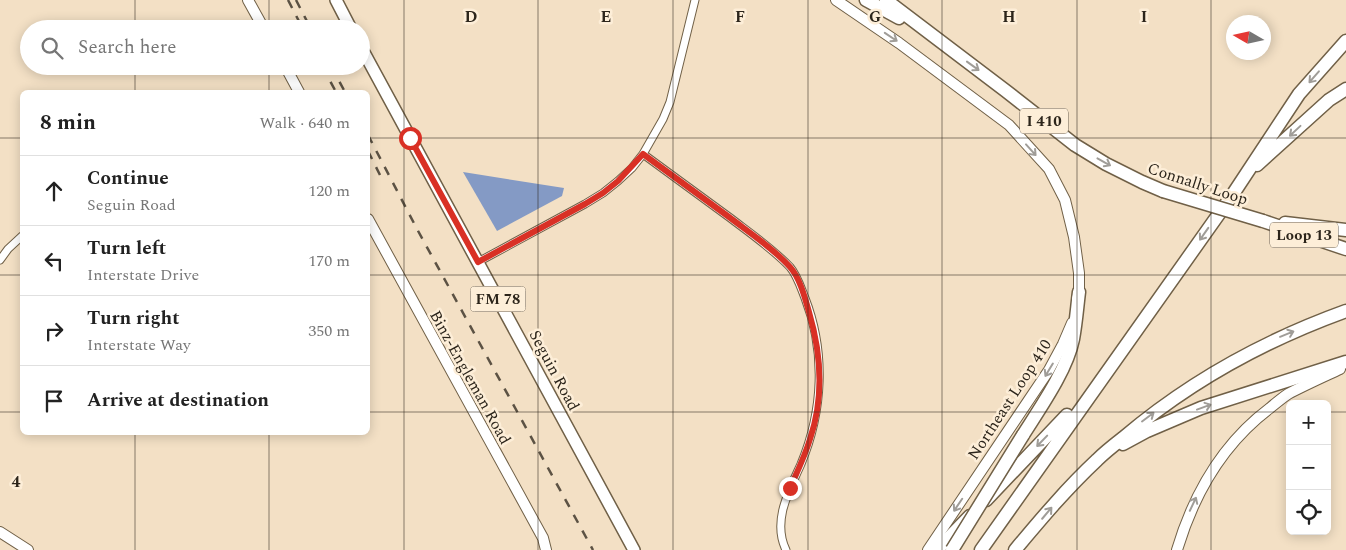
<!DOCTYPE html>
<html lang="en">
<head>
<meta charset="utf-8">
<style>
  body { margin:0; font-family:Spectral,serif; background:#f2f2f2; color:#222 }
  .controls { position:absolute; right:15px; bottom:15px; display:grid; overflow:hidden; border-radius:8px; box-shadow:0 2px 12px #0003 }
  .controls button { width:45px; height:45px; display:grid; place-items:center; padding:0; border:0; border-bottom:1px solid #e0e0e0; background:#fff; color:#222; font:25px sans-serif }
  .compass { position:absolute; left:1226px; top:15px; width:45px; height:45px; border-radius:50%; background:#fff; box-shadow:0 2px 12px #0003; rotate:279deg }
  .stop { position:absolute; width:15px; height:15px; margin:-11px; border:4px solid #d93025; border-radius:50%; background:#fff }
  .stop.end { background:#d93025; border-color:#fff; box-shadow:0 1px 5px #0008 }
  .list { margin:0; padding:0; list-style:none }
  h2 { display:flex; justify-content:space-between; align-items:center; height:65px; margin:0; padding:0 20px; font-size:21px }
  h2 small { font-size:16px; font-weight:400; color:#767676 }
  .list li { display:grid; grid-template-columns:32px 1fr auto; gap:15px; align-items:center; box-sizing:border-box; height:70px; padding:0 20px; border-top:1px solid #e0e0e0 }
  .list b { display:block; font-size:19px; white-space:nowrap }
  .list p { margin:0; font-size:16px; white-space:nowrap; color:#767676 }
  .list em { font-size:16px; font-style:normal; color:#767676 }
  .icon { flex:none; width:28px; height:28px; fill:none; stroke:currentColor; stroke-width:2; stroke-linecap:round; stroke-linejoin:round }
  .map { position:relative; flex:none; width:1346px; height:550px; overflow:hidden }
  .search { position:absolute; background:#fff; box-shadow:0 2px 12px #0003; left:20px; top:20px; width:350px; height:55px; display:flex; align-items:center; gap:12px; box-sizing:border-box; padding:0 18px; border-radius:28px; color:#767676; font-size:19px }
  .panel { position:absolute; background:#fff; box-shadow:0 2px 12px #0003; left:20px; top:90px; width:350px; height:345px; border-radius:8px }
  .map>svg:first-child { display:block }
  .water { fill:#849ac5 }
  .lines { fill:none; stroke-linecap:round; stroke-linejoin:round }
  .street-casing { stroke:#706047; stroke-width:9 }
  .secondary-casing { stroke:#706047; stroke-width:12 }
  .primary-casing { stroke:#706047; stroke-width:14 }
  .highway-casing { stroke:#706047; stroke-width:15 }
  .street { stroke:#fff; stroke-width:7 }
  .secondary { stroke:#fff; stroke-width:10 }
  .primary { stroke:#fff; stroke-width:11 }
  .highway { stroke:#fff; stroke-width:12 }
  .rail { stroke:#5c5244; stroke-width:2.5; stroke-dasharray:9 9; stroke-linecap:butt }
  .highway-bridge-casing { stroke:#706047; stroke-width:15; stroke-linecap:butt }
  .highway-bridge { stroke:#fff; stroke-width:12 }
  .oneway { stroke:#a09d98 }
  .route { stroke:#d93025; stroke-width:6 }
  .grid { fill:none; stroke:#2c251b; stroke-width:1; stroke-opacity:0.55 }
  .labels { text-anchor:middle; stroke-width:5; stroke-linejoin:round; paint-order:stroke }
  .shield { fill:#fdeed8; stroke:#6b6154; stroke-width:1 }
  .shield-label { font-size:15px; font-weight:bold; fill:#2c251b }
  .street-label { font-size:16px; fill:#2c251b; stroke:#fdeed8 }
  .grid-label { font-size:16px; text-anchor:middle; font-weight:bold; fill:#2c251b; stroke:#fdeed8; stroke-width:5; stroke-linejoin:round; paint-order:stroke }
</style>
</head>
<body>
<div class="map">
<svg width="1346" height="550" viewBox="0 0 1346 550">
  <rect width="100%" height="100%" fill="#f3e0c5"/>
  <path class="water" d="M463,172L564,188L562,196L497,231Z"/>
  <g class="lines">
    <g class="street-casing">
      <path id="street" d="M643,154C672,175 700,196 729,217C750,233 772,248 790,267C797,275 801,288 805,298C826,352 823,411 801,464C789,491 772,521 786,550
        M0,260L8,249L22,236
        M478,262L585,204L603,193L618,181L632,168L643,154L663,119L670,102L695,0"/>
    </g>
    <g class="secondary-casing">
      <path id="secondary" d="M248,0L264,29
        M836,0L899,43L1009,125L1049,169L1065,200L1074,237L1079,273V292L1077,299
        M285,66L299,92
        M368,219L543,538L546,550
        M0,532L28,550
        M928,550L1049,370L1063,344L1072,323
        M1177,550C1194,493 1222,444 1270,408C1276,403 1282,398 1288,394C1305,385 1323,377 1340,369"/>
    </g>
    <g class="primary-casing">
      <path id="primary" d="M336,0L351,29
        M361,47L634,550"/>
    </g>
    <g class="highway-casing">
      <path id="highway" d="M866,0L899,18
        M886,0L1006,91L1075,145L1106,164L1142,182L1163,191
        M1257,165L1329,100L1346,89
        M1263,221L1346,249
        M1285,223L1346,230
        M1023,435C1040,408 1067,370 1073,339C1076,323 1077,308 1079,292
        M1123,444L1147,431L1201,408L1346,362
        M986,500L1067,415
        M937,550L970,516
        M981,550L1233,194L1299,94L1346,41
        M1015,550C1041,519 1067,488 1097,460C1105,452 1114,445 1123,438C1190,381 1263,341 1346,311"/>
    </g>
    <use href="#street" class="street"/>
    <use href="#secondary" class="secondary"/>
    <use href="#primary" class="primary"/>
    <use href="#highway" class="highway"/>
    <path class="rail" d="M288,0L303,29
      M296,0L311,29
      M322,66L336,92
      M331,66L345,92
      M368,135L417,229L593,550
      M368,151L380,175"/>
    <g class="highway-bridge-casing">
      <path id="highway-bridge" d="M1163,191L1263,221
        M952,550L1023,435"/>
    </g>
    <use href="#highway-bridge" class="highway-bridge"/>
  </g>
  <defs><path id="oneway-shaft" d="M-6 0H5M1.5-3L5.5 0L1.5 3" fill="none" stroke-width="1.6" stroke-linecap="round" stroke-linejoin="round" transform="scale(1.25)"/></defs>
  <g class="oneway">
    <use href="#oneway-shaft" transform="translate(891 37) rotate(34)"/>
    <use href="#oneway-shaft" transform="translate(973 66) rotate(36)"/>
    <use href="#oneway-shaft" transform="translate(1314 77) rotate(131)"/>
    <use href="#oneway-shaft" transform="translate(1295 131) rotate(137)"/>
    <use href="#oneway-shaft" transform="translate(1031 150) rotate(48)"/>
    <use href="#oneway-shaft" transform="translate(1104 162) rotate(29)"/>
    <use href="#oneway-shaft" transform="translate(1204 234) rotate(125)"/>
    <use href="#oneway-shaft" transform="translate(1287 334) rotate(-22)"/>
    <use href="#oneway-shaft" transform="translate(1049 370) rotate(121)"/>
    <use href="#oneway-shaft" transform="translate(1204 407) rotate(-20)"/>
    <use href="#oneway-shaft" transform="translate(1148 417) rotate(-37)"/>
    <use href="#oneway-shaft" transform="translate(1042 441) rotate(134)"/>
    <use href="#oneway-shaft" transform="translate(1193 504) rotate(-65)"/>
    <use href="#oneway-shaft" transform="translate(958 505) rotate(124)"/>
    <use href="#oneway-shaft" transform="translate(1047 513) rotate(-50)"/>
  </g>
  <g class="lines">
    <path class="route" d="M410,138L478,262L585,204L603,193L618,181L643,154C672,175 700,196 729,217C750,233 773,248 790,267C800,278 805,298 809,312C821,353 824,398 810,439C805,456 797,472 790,488"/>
  </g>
  <path class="grid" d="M135,0V29M269,0V29M404,0V550M538,0V550M673,0V550M808,0V550M942,0V550M1077,0V550M1211,0V550M135,66V92M269,66V92M0,138H22M368,138H1346M0,275H22M368,275H1346M0,412H22M368,412H1290M1327,412H1346M135,432V550M269,432V550"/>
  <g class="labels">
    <g class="shield">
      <rect x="1020" y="108.5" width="48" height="25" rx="4"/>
      <rect x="1270" y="222.5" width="68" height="25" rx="4"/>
      <rect x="470.5" y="286.5" width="55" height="25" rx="4"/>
    </g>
    <g class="shield-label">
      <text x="1044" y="126">I 410</text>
      <text x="1304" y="240">Loop 13</text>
      <text x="498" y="304">FM 78</text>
    </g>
    <g class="street-label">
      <text transform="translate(1198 183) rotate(18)" y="6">Connally Loop</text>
      <text transform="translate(555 370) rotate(62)" y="6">Seguin Road</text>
      <text transform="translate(471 377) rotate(61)" y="6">Binz-Engleman Road</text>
      <text transform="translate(1009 399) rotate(-57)" y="6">Northeast Loop 410</text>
    </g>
  </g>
  <g class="grid-label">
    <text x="471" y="22">D</text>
    <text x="606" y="22">E</text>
    <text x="740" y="22">F</text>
    <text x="875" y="22">G</text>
    <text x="1009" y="22">H</text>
    <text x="1144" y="22">I</text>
    <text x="16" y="487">4</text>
  </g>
</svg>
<div class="controls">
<button>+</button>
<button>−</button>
<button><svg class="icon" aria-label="locate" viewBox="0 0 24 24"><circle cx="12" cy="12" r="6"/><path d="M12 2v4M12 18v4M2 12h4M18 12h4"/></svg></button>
</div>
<svg class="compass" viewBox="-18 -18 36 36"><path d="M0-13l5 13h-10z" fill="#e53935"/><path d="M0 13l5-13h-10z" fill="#767676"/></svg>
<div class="stop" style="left:410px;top:138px"></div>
<div class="stop end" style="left:790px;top:488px"></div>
<div class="search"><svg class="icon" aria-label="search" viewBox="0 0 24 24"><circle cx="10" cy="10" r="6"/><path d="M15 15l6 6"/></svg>Search here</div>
<section class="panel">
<h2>8 min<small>Walk · 640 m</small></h2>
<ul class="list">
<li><svg class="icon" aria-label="ahead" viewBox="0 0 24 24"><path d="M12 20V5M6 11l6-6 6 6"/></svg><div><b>Continue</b><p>Seguin Road</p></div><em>120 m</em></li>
<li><svg class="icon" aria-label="left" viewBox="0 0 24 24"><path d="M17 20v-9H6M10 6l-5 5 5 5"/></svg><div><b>Turn left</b><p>Interstate Drive</p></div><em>170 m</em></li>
<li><svg class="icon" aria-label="right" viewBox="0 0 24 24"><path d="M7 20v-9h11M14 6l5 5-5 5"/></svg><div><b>Turn right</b><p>Interstate Way</p></div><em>350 m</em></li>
<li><svg class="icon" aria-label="arrive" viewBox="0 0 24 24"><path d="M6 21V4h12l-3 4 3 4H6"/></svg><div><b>Arrive at destination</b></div></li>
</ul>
</section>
</div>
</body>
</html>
